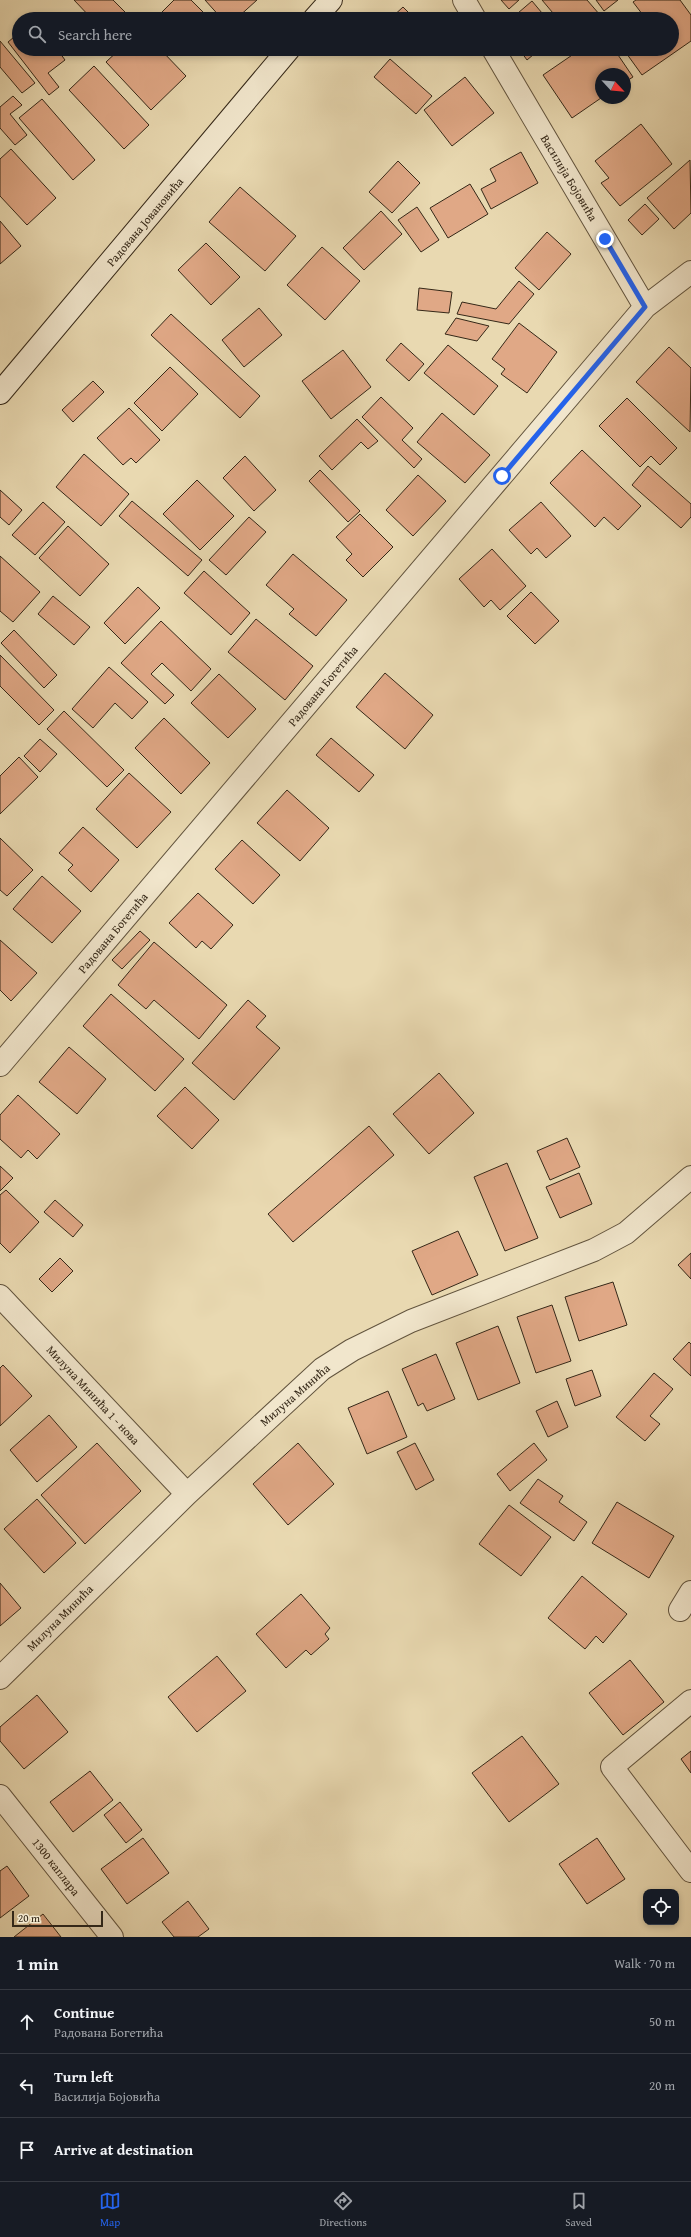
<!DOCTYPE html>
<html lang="en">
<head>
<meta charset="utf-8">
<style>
  body { margin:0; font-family:"Gentium Book Plus",serif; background:#242831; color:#f1f3f6 }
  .controls { position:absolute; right:12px; bottom:12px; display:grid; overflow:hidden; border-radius:8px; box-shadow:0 2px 6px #0003 }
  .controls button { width:36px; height:36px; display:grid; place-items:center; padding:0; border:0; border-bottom:1px solid #363941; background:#171b24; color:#f1f3f6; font:20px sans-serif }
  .compass { position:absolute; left:595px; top:68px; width:36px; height:36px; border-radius:50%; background:#171b24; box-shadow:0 2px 6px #0003; rotate:116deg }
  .scale { position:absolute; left:12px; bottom:10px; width:91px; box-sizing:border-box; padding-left:4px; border:2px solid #352818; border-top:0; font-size:11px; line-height:14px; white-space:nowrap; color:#352818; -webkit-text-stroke:3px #f1e6cc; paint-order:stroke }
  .stop { position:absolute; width:12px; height:12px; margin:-9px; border:3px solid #2563eb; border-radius:50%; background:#fff }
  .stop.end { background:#2563eb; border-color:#fff; box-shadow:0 1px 4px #0008 }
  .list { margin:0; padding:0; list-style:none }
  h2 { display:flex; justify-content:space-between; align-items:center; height:52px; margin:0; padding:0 16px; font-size:17px }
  h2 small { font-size:13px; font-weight:400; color:#9ea1a6 }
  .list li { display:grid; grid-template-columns:26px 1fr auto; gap:12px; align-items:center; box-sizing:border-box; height:64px; padding:0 16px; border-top:1px solid #363941 }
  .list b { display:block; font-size:15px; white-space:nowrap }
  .list p { margin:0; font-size:13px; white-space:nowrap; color:#9ea1a6 }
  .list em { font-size:13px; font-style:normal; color:#9ea1a6 }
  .icon { flex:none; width:22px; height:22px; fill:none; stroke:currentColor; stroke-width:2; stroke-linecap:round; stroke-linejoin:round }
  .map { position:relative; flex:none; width:691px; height:1937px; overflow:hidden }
  .search { position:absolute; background:#171b24; box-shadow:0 2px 6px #0003; left:12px; right:12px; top:12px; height:44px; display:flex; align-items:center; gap:10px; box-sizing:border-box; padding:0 14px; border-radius:22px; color:#9ea1a6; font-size:15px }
  .sheet { height:244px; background:#171b24 }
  nav { display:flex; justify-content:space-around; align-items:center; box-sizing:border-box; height:56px; border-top:1px solid #363941; background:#171b24; font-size:11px; color:#9ea1a6 }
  nav a { display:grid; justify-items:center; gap:2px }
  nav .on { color:#2563eb }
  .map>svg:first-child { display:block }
  .building { fill:#e0a886; stroke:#352818 }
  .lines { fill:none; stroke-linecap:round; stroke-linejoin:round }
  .street-casing { stroke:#62543e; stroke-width:24 }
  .secondary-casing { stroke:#352818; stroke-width:24 }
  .street { stroke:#f1e6cc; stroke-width:22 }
  .secondary { stroke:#f1e6cc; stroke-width:22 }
  .route { stroke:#2563eb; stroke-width:5 }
  .labels { text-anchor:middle; stroke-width:3.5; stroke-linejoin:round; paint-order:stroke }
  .street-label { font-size:12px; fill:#352818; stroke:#f1e6cc }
</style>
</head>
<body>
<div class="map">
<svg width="691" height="1937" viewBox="0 0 691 1937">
  <rect width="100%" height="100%" fill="#e9d9b1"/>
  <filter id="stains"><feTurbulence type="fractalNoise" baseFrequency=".005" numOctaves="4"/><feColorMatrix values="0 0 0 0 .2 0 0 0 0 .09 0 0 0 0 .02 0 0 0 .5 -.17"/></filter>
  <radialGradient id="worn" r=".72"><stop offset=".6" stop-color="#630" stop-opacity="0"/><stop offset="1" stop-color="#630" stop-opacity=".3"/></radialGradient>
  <path class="building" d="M74,0H113L132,19H92Z
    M174,0H191L210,19H161L158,16Z
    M205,0H257L236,19H222Z
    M501,0H519L509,9Z
    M542,0H587L600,15L595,19H558Z
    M596,0H618L604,11Z
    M636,0H680L691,15V41L642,75L624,50L672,49V19H646L633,2Z
    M532,1L547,19H511Z
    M403,7L415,19H390Z
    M19,33V49H57L65,60L48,73L59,87L49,95L8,42Z
    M0,41L35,83L22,93L0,67Z
    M120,49H160L186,76L151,110L106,62Z
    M519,49H540L527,60Z
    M581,49H614L633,77L625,82V74H601V98L572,118L543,75Z
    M390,59L432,96L416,114L374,77Z
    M94,66L149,125L124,149L69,90Z
    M465,77L494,113L452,146L424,110Z
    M13,96L22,105L10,114L27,135L15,145L0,128V107Z
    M42,99L95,160L73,180L19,118Z
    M641,124L672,164L620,206L601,183L609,178L595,161Z
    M11,149L56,198L27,225L0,196V159Z
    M521,152L538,183L491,209L481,189L496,181L490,169Z
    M690,160L691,213L674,229L647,198Z
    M398,161L420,183L392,213L369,192Z
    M470,184L488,214L448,238L430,208Z
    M240,187L296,236L265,271L209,222Z
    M645,204L659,219L642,235L628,220Z
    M417,207L439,240L421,252L398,220Z
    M381,211L402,234L364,270L343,248Z
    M0,221L21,246L0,264Z
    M547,232L571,254L539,290L515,268Z
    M206,243L240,277L211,305L178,270Z
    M322,247L360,281L325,320L287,285Z
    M519,281L534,294L509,324L457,314L462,302L496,309Z
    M419,288L452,292L449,313L417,310Z
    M259,308L282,335L244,367L222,340Z
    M171,314L260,396L240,418L151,335Z
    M456,318L489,326L477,341L445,334Z
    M519,323L557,352L527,393L501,374L505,369L492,359Z
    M401,343L424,364L409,381L386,360Z
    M448,345L498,386L474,415L424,373Z
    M669,347L691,368L690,432L636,382Z
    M343,350L371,387L331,419L302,381Z
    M170,367L198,394L162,431L134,403Z
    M93,381L104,392L73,422L62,410Z
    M381,397L413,428L402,440L422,459L414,468L362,417Z
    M627,398L677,448L660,465L651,456L640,467L599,426Z
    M129,408L160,440L136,463L131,458L123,465L97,438Z
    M442,413L490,455L465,483L417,442Z
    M357,419L378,441L368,449L361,442L332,470L319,456Z
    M582,450L641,506L618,530L604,517L595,527L550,483Z
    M84,454L129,494L101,526L56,487Z
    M245,456L276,490L254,511L223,478Z
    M648,466L691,504V517L681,528L632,485Z
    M320,470L360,511L348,522L309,481Z
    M418,475L446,501L413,536L386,510Z
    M197,480L234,516L200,550L163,514Z
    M0,490L22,510L9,525L0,517Z
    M132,501L202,560L188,576L119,516Z
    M43,502L65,522L35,555L12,535Z
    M541,502L571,536L546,558L537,548L531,554L509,530Z
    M360,514L393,547L363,577L346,560L352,554L336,537Z
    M249,517L266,532L226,575L209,560Z
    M68,526L109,564L80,596L39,558Z
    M492,549L526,586L500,610L491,600L484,607L459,579Z
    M293,554L347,600L316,636L289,614L294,609L266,585Z
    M0,556L40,592L13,622L0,611Z
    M204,571L250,613L231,635L184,593Z
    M138,587L160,608L125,644L104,623Z
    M531,592L559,621L535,644L507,616Z
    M53,596L90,627L74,645L38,614Z
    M256,619L313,666L285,700L228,652Z
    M161,621L211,669L191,691L162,663L151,674L174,695L165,704L121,663Z
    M14,630L57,675L44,688L1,643Z
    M0,655L54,710L39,725L0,686Z
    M109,667L148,702L132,719L115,703L93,728L72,709Z
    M385,673L433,715L405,749L356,707Z
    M219,674L256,709L228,738L191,703Z
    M64,711L124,770L107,787L47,729Z
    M164,718L210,763L181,794L135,748Z
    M331,738L374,775L359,792L316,755Z
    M40,739L57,754L40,772L24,756Z
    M19,757L38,777L0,814V776Z
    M129,773L171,812L137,848L96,809Z
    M287,790L329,828L300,861L257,823Z
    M83,827L119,860L91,892L68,870L73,865L59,853Z
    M0,838L33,870L7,896L0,890Z
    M242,840L280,875L253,904L215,869Z
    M42,876L81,911L52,943L13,909Z
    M198,893L233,925L211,949L202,941L196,948L169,923Z
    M140,931L150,940L122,969L112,960Z
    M0,940L37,973L11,1001L0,990Z
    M154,942L227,1005L199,1039L154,1000L146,1009L118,985Z
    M111,994L184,1059L155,1091L83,1026Z
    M248,1000L266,1016L256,1027L280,1048L234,1100L192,1063Z
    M69,1047L106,1079L77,1114L39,1082Z
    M439,1073L474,1113L429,1154L393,1114Z
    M185,1087L219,1120L192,1149L157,1116Z
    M18,1095L60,1134L37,1159L28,1150L21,1158L0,1139V1115Z
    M369,1126L394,1155L293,1242L268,1214Z
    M567,1138L580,1167L550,1180L537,1151Z
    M507,1163L538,1238L505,1251L474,1177Z
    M0,1166L13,1178L0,1191Z
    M579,1173L592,1204L560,1218L546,1187Z
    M6,1190L39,1222L10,1253L0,1243V1195Z
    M55,1200L83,1225L73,1237L44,1212Z
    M458,1231L478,1275L432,1295L412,1251Z
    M691,1253V1279L678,1265Z
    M60,1258L73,1271L52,1292L39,1279Z
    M613,1282L627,1325L579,1341L565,1297Z
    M552,1305L571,1361L536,1373L517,1317Z
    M498,1326L520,1383L478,1400L456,1343Z
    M689,1342L691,1344V1376L673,1359Z
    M436,1354L455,1399L427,1411L423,1403L418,1406L402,1369Z
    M3,1365L32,1396L0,1426V1368Z
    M592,1370L601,1396L575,1406L566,1379Z
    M654,1373L673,1389L650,1416L660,1424L645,1441L616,1417Z
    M388,1391L407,1437L367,1454L348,1408Z
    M557,1401L568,1427L548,1437L536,1411Z
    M49,1415L77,1447L37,1482L10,1450Z
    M97,1443L141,1491L85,1544L41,1495Z
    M298,1443L334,1484L288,1525L253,1484Z
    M415,1443L434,1480L416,1490L397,1452Z
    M534,1443L547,1460L510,1491L497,1474Z
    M538,1479L563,1496L559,1502L587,1522L574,1541L520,1503Z
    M37,1499L76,1543L44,1573L4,1529Z
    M617,1502L674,1536L649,1578L592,1543Z
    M509,1505L551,1537L521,1576L479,1544Z
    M582,1576L627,1614L603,1643L596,1636L585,1649L548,1618Z
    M0,1583L21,1608L0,1626Z
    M301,1594L330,1628L325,1634L329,1639L311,1655L306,1650L286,1668L256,1634Z
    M217,1656L246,1691L197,1732L168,1697Z
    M630,1660L664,1702L623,1735L589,1693Z
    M37,1695L68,1732L24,1769L0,1741V1727Z
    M522,1736L559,1784L509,1822L472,1773Z
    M691,1751V1773L681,1759Z
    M90,1771L113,1800L73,1832L50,1802Z
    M120,1802L142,1830L126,1843L104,1815Z
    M143,1838L169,1873L127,1904L101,1869Z
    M597,1838L625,1879L587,1904L559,1864Z
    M7,1866L29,1896L0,1918V1871Z
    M188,1901L209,1929L198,1937H174L162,1922Z
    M43,1914L61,1937H14Z"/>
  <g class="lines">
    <g class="street-casing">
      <path id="street" d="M464,0L475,19
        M493,49L645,307
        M0,1065L645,307L691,272
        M0,1296L187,1494
        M680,1610L691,1592
        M0,1678L187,1494L322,1369L352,1350L411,1321L594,1250L626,1233L691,1177
        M691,1701L612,1767L691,1871
        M0,1796L112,1937"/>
    </g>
    <g class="secondary-casing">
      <path id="secondary" d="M314,19L331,0
        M0,393L289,49"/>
    </g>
    <use href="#street" class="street"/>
    <use href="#secondary" class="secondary"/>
  </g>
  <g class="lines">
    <path class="route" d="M502,476L645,307L605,239"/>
  </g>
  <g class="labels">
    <g class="street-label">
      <text transform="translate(569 178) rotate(59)" y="4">Василија Бојовића</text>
      <text transform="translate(145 222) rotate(-50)" y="4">Радована Јовановића</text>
      <text transform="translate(323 686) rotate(-50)" y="4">Радована Богетића</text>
      <text transform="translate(113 933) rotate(-50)" y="4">Радована Богетића</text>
      <text transform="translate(93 1395) rotate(47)" y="4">Милуна Минића 1 - нова</text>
      <text transform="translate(295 1395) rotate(-41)" y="4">Милуна Минића</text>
      <text transform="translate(60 1618) rotate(-45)" y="4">Милуна Минића</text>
      <text transform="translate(56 1867) rotate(52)" y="4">1300 каплара</text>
    </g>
  </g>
  <rect width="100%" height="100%" filter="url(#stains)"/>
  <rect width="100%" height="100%" fill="url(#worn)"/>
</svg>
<div class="controls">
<button><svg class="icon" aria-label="locate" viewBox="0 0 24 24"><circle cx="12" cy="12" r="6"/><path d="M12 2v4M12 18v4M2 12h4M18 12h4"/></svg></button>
</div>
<svg class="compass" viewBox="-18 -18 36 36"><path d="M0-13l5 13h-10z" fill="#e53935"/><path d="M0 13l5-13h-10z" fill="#9ea1a6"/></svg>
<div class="scale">20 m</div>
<div class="stop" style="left:502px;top:476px"></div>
<div class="stop end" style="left:605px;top:239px"></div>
<div class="search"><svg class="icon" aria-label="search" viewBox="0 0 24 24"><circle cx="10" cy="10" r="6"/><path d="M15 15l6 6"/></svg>Search here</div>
</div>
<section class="sheet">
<h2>1 min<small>Walk · 70 m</small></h2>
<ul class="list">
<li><svg class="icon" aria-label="ahead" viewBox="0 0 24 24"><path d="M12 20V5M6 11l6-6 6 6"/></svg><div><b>Continue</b><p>Радована Богетића</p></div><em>50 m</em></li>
<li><svg class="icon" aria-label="left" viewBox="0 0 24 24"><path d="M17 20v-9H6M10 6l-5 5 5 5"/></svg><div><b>Turn left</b><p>Василија Бојовића</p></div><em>20 m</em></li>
<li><svg class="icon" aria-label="arrive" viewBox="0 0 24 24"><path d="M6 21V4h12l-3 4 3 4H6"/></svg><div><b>Arrive at destination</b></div></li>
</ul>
</section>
<nav>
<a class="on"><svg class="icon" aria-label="map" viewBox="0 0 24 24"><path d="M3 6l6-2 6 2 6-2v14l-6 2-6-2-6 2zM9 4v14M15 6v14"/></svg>Map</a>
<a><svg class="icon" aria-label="directions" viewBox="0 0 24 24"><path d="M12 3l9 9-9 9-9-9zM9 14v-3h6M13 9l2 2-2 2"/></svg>Directions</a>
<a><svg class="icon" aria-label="saved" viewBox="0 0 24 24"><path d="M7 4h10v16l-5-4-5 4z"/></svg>Saved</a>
</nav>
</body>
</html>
